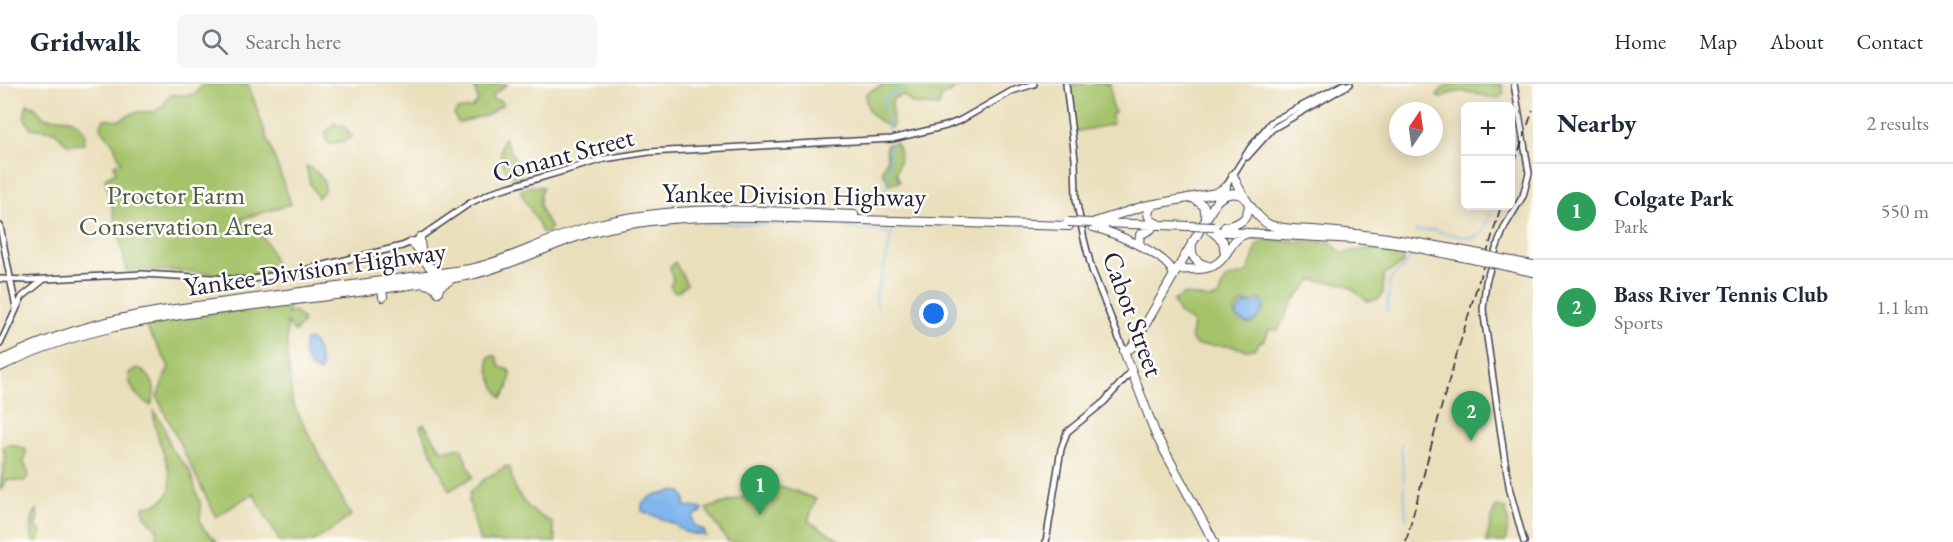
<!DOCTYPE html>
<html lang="en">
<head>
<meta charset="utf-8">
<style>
  body { margin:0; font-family:"EB Garamond",serif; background:#f6f6f7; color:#1f2937 }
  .controls { position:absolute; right:18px; top:18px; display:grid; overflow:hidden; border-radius:9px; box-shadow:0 3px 15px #0003 }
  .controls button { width:54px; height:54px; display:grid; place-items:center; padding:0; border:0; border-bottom:2px solid #e0e1e3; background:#fff; color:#1f2937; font:30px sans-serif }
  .compass { position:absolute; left:1389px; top:18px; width:54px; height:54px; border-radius:50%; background:#fff; box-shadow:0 3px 15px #0003; rotate:13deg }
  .you { position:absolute; left:934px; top:230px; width:21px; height:21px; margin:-15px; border:4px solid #fff; border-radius:50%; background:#1a73e8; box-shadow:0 0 0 9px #1a73e833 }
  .badge { display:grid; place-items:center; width:39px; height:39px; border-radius:50%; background:#0f766e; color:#fff; font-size:20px; font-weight:700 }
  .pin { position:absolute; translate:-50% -50px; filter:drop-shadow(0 2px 3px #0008) }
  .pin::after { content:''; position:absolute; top:32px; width:21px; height:18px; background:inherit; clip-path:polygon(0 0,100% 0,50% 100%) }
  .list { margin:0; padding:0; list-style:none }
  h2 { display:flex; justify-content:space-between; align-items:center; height:78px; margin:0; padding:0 24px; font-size:26px }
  h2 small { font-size:20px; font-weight:400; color:#747a83 }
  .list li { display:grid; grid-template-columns:39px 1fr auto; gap:18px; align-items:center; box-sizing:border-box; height:96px; padding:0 24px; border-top:2px solid #e0e1e3 }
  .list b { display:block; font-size:22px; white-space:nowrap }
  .list p { margin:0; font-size:20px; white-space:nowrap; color:#747a83 }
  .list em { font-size:20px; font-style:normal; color:#747a83 }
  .icon { flex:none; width:33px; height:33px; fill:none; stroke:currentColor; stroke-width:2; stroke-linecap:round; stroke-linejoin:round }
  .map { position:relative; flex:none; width:1533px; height:458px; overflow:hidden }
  header { display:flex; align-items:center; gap:36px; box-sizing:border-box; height:84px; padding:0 30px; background:#fff; border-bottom:2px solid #e0e1e3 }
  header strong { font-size:28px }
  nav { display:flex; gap:33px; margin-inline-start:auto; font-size:21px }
  .search { width:420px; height:54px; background:#f6f6f7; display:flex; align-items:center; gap:15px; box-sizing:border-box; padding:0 21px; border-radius:9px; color:#747a83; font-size:22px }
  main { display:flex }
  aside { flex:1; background:#fff }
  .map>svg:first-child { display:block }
  .green { fill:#a5c36b; stroke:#647253; stroke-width:1.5; fill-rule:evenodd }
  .water { fill:#7fb6ee; stroke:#506c94; stroke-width:1.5 }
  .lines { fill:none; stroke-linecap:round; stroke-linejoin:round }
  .stream { stroke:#7fb6ee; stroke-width:1.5 }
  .secondary-casing { stroke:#403e4e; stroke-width:8 }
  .highway-casing { stroke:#403e4e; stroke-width:10 }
  .secondary { stroke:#fff; stroke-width:5 }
  .highway { stroke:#fff; stroke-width:8 }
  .rail { stroke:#22223b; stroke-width:1.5; stroke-dasharray:9 4.5; stroke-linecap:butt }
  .highway-bridge-casing { stroke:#403e4e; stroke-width:10; stroke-linecap:butt }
  .highway-bridge { stroke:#fff; stroke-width:8 }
  .labels { text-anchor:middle; stroke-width:5; stroke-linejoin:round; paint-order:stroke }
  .street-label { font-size:27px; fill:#22223b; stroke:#fdfcf7 }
  .park-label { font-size:27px; fill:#505a4c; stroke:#fdfcf7 }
</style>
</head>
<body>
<header>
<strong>Gridwalk</strong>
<div class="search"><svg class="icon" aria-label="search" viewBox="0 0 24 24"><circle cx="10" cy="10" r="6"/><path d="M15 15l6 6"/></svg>Search here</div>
<nav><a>Home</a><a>Map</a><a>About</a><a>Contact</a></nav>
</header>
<main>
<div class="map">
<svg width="1533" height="458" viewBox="0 0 1533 458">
  <rect width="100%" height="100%" fill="#fdfcf7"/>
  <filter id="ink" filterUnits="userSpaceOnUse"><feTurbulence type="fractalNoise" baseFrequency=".0167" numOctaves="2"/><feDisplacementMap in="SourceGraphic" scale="12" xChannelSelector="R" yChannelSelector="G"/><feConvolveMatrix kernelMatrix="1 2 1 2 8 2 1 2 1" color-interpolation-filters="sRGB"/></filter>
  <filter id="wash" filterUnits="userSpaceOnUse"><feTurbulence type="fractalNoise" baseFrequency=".008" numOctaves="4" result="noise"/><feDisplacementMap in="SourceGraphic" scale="24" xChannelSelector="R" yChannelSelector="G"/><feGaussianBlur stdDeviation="1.35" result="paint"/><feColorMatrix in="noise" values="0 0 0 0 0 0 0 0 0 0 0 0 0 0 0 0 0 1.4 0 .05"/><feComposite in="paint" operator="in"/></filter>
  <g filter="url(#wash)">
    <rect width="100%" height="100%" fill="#eadfbb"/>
    <path class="green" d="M202,0H248L291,120L241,135C244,142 250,142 256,147C266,153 275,174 276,186L270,190L254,191L255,193L180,187L127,186L105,94L116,88L114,81L121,78L114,61L100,43L104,35L120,36L136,28H154L165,20L166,15L171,11C184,10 195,16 202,0Z
      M474,0H507L492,12L494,16L501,17L503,20L486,32L479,33L458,39L454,30L457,26L472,24L478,17Z
      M882,0H958V1L950,9L941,13L939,22L913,20L903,11L894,14L892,18L893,41L891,44C875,36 864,28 866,9L882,2Z
      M1069,0H1110L1112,23L1115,28L1112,30L1113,40L1075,48Z
      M1449,0H1501L1504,9L1498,14C1477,13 1462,0 1442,14L1437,13L1440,7Z
      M27,20L34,22L43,33C63,37 73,28 85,49L84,60L68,61L54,47L30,44L24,33Z
      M334,40L344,42L352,53L344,57L329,60L326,55V48Z
      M504,54L517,79L522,94L520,95C503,94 496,67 504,54Z
      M895,58C902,67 900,79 896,89L900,97L890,101L882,87L887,75L886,61Z
      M306,82C316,87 327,94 324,107L318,114L310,100Z
      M530,102L543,103C535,119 543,131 551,144L546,150L541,147L539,141L521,109V106Z
      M1264,156L1330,158L1342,169L1367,165L1403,171L1404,179L1384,190L1383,209L1379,215L1367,217L1346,200L1312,196L1294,216L1278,246H1269L1265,256L1260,258L1254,265L1246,266L1231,262L1196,261C1188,253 1192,249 1193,239L1179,229L1173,217L1186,210L1209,215L1218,213L1225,195L1247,189L1254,171L1256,162ZM1259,215L1263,218V222L1245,237L1235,232V227L1243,218H1252Z
      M675,178L687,200L677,208L673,207L670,202L673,196L670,184Z
      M290,218L287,230L294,227L302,235L303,239L295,248L287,239V269L292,318L351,432L313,458H280L253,409L216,433L157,313L169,282L144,239Z
      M489,272H496L500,283L509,286L511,290L508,304L502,314C494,304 486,285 489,272Z
      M139,284C155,295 157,304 151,322C137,312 129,307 129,289Z
      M154,327L164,343L171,365L189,386L201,422L200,437L203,444L217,458H156L157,445L145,432L143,425L145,422C199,417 149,355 154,327Z
      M424,340L442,367L461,364L473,393L449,407L420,343Z
      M7,361H15L26,366L24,379L29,391L24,397L7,396L0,406C0,391 8,379 3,364Z
      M507,382L510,384C513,410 528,428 552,438L556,458H480L469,417L470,408L486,394Z
      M775,403H784L816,415L808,437L843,458H728L706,425Z
      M1497,423L1506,425L1508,438L1506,456L1505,458H1486L1494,426Z
      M37,425L38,436L35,441L42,449L38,458H33C31,446 29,435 37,425Z"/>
    <path class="water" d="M1261,217L1265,220C1264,227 1258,236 1251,239C1247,241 1241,236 1237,234V229L1245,220H1254Z
      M310,255C318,263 321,276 321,288C307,288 301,268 305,257Z
      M673,407L681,408L685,414V422L703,425L702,428L693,432L694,441L704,447L706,452L685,448L672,439L642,427V420L652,412Z"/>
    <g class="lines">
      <path class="stream" d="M889,51L884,15L900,5L902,0
        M1532,51L1533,49
        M1510,69L1518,55
        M886,105L890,84L889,65L892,59
        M889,116L891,126
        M705,139L847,142L852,145L892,150
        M1415,147L1432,146L1470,154L1478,152L1484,146L1493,122
        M877,222C873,207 881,198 884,185C888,171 888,160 893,147
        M1387,228L1390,195L1407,180L1411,172
        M1401,360L1404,398
        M1404,402L1406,435
        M1413,455V458"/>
    </g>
  </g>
  <g filter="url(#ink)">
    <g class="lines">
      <g class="secondary-casing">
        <path id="secondary" d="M1066,0L1075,75L1076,115L1084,155L1092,186L1124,267
          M1514,0L1529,89L1523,112L1505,142L1497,162L1486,198L1483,225L1505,378L1510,407L1524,458
          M1247,73L1272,45L1350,0
          M1225,104L1250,64L1271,38L1344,0
          M0,142L16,224
          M0,195L28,196L142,190L247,196L296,188L402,162L416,156L470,119L495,107L604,75L649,68L892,55L946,42L961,36L1012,7L1034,0
          M0,260L22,213L42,197
          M1046,458L1061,365L1067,348L1104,318L1129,290L1131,286"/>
      </g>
      <g class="highway-casing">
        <path id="highway" d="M1233,91C1239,106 1256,135 1270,141C1278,144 1286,144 1294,145
          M1193,114L1204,122L1206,133
          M1154,121C1144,128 1148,136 1158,140
          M1092,139L1144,122L1216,109L1226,103
          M1102,139L1189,142
          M1093,143C1112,148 1167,170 1173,189
          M1225,143C1240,140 1248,136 1249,120
          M1291,145C1355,147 1417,158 1480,170
          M1211,147L1356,155L1404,161L1477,176
          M1213,148L1223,157L1225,170
          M420,153C420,168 423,183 439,188
          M411,158L421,167
          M1192,158C1190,171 1195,179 1208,182
          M1143,164L1139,159L1140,151L1151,145
          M1501,175L1533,181
          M1497,180L1533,188
          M1175,186C1189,184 1208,188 1219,178C1230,169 1231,154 1246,150
          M425,200L434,202L438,208L440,202L449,197
          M382,204L383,213
          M0,277C52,251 104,236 161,227L470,185C514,175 552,152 595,141C679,119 768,127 854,131
          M0,283C70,247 147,235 223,225C306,214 390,206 471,191C513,181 549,161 589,149C642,134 699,132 754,133L1069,142
          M1214,458L1156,351L1124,267L1131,264L1137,255L1216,118C1224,109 1233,107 1244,112"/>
      </g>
      <use href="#secondary" class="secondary"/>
      <use href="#highway" class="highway"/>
      <path class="rail" d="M1510,92L1533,26
        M1406,458L1444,313L1501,122"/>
      <g class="highway-bridge-casing">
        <path id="highway-bridge" d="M1068,138L1092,139
          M1189,142L1214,143
          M1480,170L1501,175
          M1477,176L1497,180"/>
      </g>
      <use href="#highway-bridge" class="highway-bridge"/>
    </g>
  </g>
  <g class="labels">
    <g class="street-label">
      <text transform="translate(563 71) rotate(-15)" y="9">Conant Street</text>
      <text transform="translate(794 111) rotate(1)" y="9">Yankee Division Highway</text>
      <text transform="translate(315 185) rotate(-8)" y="9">Yankee Division Highway</text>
      <text transform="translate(1133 230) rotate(70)" y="9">Cabot Street</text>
    </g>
    <g class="park-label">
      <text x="176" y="120">Proctor Farm<tspan x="176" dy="31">Conservation Area</tspan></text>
    </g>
  </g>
</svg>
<div class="controls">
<button>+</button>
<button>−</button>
</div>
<svg class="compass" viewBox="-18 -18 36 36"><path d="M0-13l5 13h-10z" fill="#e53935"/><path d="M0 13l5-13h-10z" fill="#747a83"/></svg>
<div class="you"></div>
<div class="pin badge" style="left:760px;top:431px;background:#2e9e5b">1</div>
<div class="pin badge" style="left:1471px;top:357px;background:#2e9e5b">2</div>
</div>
<aside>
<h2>Nearby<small>2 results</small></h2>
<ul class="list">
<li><span class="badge" style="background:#2e9e5b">1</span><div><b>Colgate Park</b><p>Park</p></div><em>550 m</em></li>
<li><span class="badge" style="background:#2e9e5b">2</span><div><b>Bass River Tennis Club</b><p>Sports</p></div><em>1.1 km</em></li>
</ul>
</aside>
</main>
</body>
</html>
